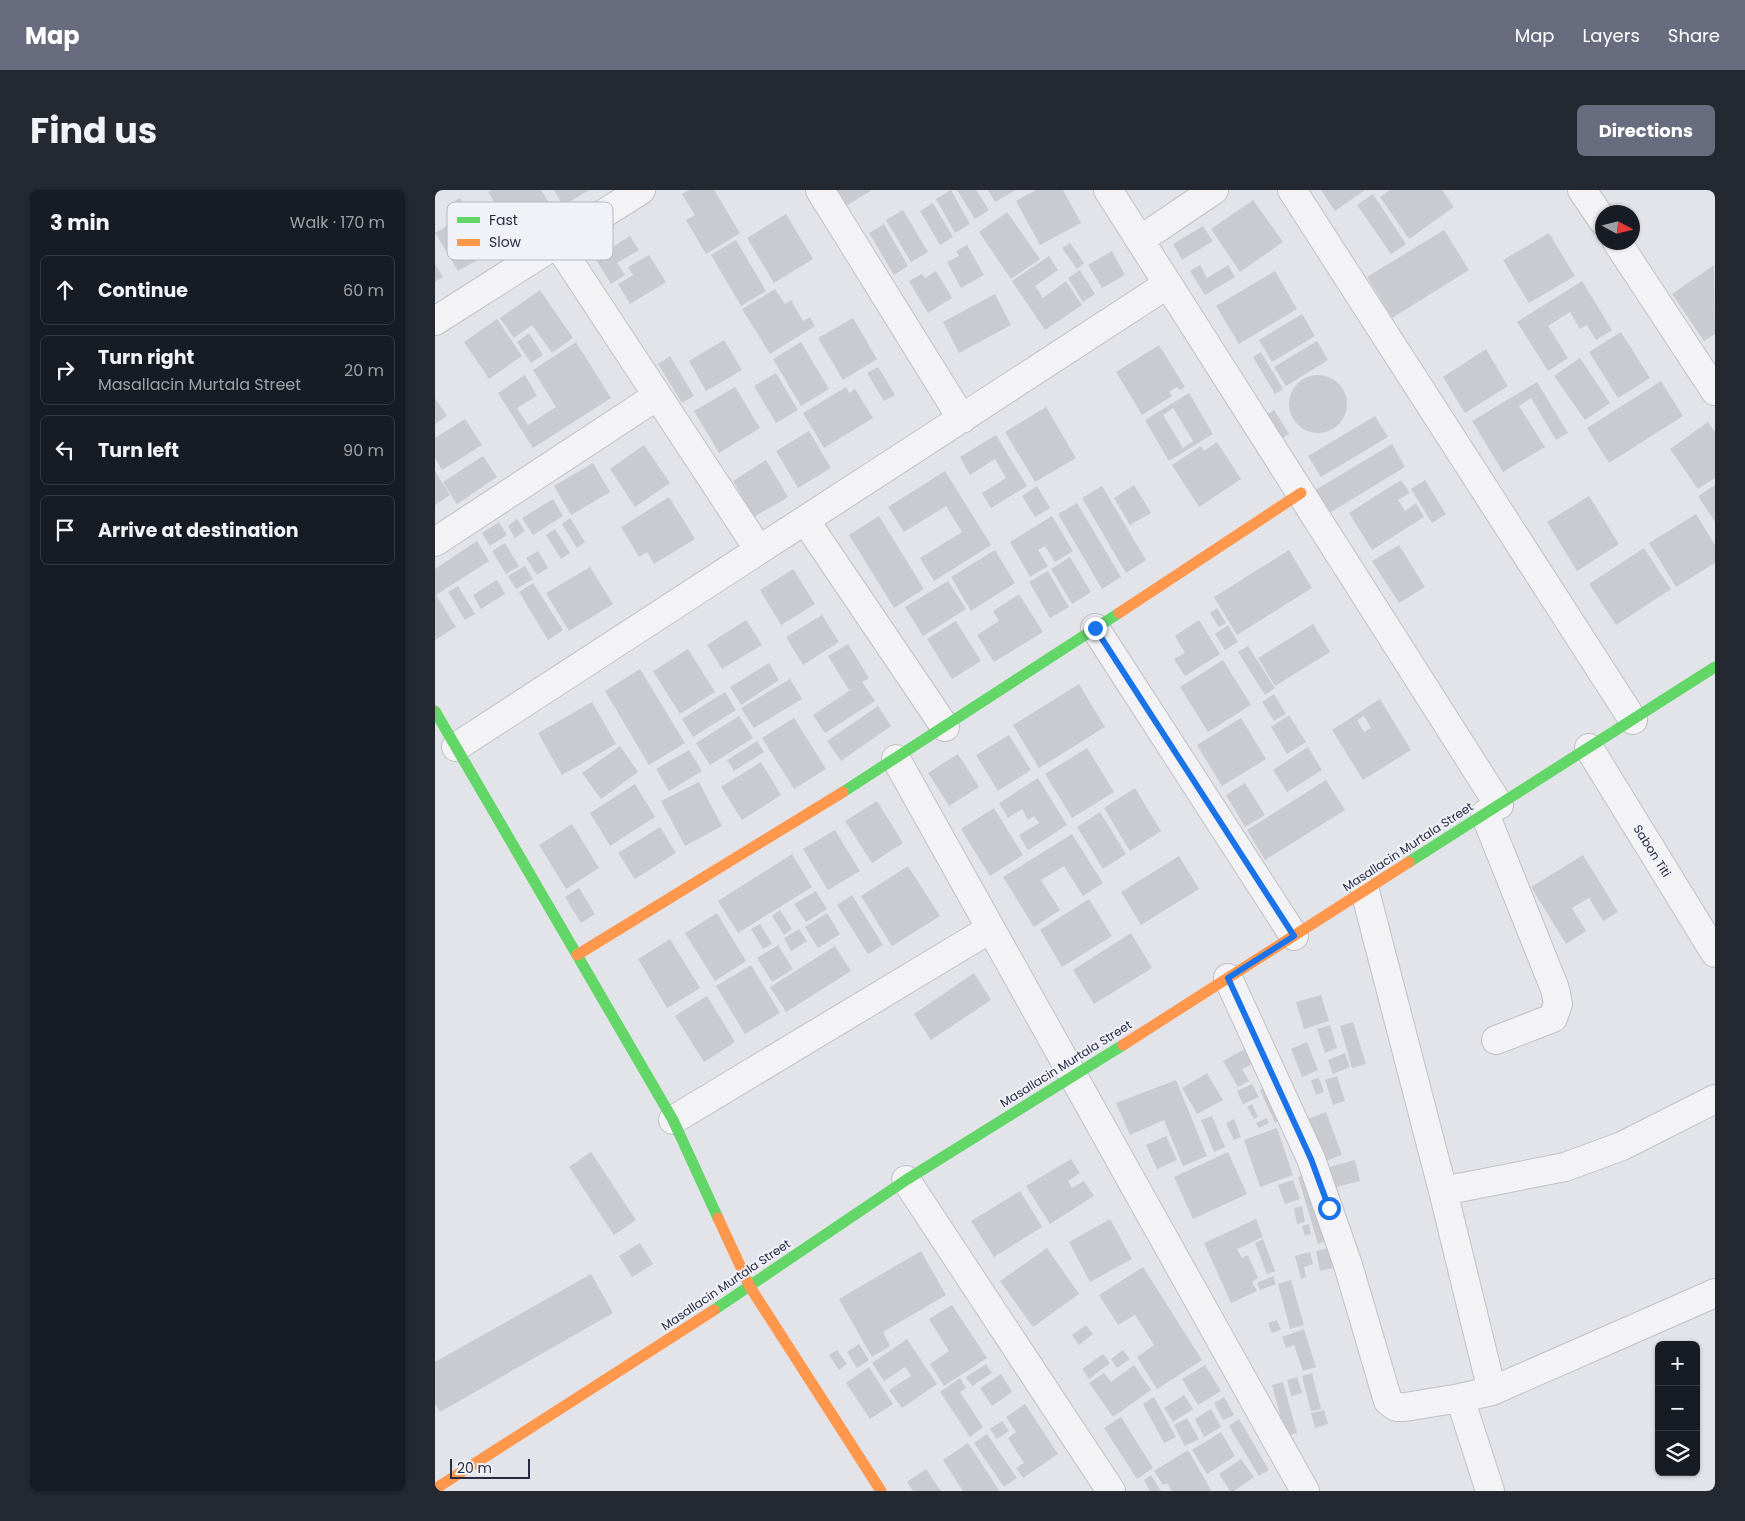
<!DOCTYPE html>
<html lang="en">
<head>
<meta charset="utf-8">
<style>
  body { margin:0; font-family:Poppins,sans-serif; background:#242831; color:#f1f3f6 }
  .controls { position:absolute; right:15px; bottom:15px; display:grid; overflow:hidden; border-radius:8px; box-shadow:0 1px 4px #0004 }
  .controls button { width:45px; height:45px; display:grid; place-items:center; padding:0; border:0; border-bottom:1px solid #363941; background:#171b24; color:#f1f3f6; font:25px sans-serif }
  .compass { position:absolute; left:1160px; top:15px; width:45px; height:45px; border-radius:50%; background:#171b24; box-shadow:0 1px 4px #0004; rotate:97deg }
  .scale { position:absolute; left:15px; bottom:12px; width:80px; box-sizing:border-box; padding-left:5px; border:2px solid #282b44; border-top:0; font-size:14px; line-height:18px; white-space:nowrap; color:#282b44; -webkit-text-stroke:4px #f1f2f8; paint-order:stroke }
  .stop { position:absolute; width:15px; height:15px; margin:-11px; border:4px solid #1a73e8; border-radius:50%; background:#fff }
  .stop.end { background:#1a73e8; border-color:#fff; box-shadow:0 1px 5px #0008 }
  .list { margin:0; padding:0; list-style:none }
  h2 { display:flex; justify-content:space-between; align-items:center; height:65px; margin:0; padding:0 20px; font-size:21px }
  h2 small { font-size:16px; font-weight:400; color:#9ea1a6 }
  .list li { display:grid; grid-template-columns:32px 1fr auto; gap:15px; align-items:center; box-sizing:border-box; height:70px; margin:0 10px 10px; padding:0 10px; border:1px solid #363941; border-radius:8px }
  .list b { display:block; font-size:19px; white-space:nowrap }
  .list p { margin:0; font-size:16px; white-space:nowrap; color:#9ea1a6 }
  .list em { font-size:16px; font-style:normal; color:#9ea1a6 }
  .icon { flex:none; width:28px; height:28px; fill:none; stroke:currentColor; stroke-width:2; stroke-linecap:round; stroke-linejoin:round }
  .map { position:relative; flex:none; width:1280px; height:1301px; overflow:hidden; border-radius:8px }
  header { display:flex; align-items:center; gap:30px; box-sizing:border-box; height:70px; padding:0 25px; background:#696c7e; color:#fff }
  header strong { font-size:24px }
  nav { display:flex; gap:28px; margin-inline-start:auto; font-size:18px }
  .intro { display:flex; align-items:center; justify-content:space-between; box-sizing:border-box; height:120px; padding:0 30px }
  h1 { margin:0; font-size:35px }
  .button { padding:12px 22px; border-radius:8px; background:#696c7e; color:#fff; font-size:18px; font-weight:700 }
  main { display:flex; gap:30px; padding:0 30px }
  aside { flex:1; background:#171b24; border-radius:8px; box-shadow:0 1px 4px #0004 }
  .map>svg:first-child { display:block }
  .building { fill:#cacbd1; fill-rule:evenodd }
  .lines { fill:none; stroke-linecap:round; stroke-linejoin:round }
  .street-casing { stroke:#c0c1c7; stroke-width:30 }
  .street { stroke:#f3f3f5; stroke-width:28 }
  .fast { stroke:#63d668; stroke-width:11 }
  .slow { stroke:#ff974d; stroke-width:11 }
  .route { stroke:#1a73e8; stroke-width:6 }
  .labels { text-anchor:middle; stroke-width:4; stroke-linejoin:round; paint-order:stroke }
  .street-label { font-size:12px; fill:#282b44; stroke:#f1f2f8 }
  .key { fill:#f1f2f8; stroke:#b5b6c2; stroke-width:1 }
  .key-label { font-size:14px; fill:#282b44 }
</style>
</head>
<body>
<header>
<strong>Map</strong>
<nav><a>Map</a><a>Layers</a><a>Share</a></nav>
</header>
<div class="intro"><h1>Find us</h1><a class="button">Directions</a></div>
<main>
<aside>
<h2>3 min<small>Walk · 170 m</small></h2>
<ul class="list">
<li><svg class="icon" aria-label="ahead" viewBox="0 0 24 24"><path d="M12 20V5M6 11l6-6 6 6"/></svg><div><b>Continue</b></div><em>60 m</em></li>
<li><svg class="icon" aria-label="right" viewBox="0 0 24 24"><path d="M7 20v-9h11M14 6l5 5-5 5"/></svg><div><b>Turn right</b><p>Masallacin Murtala Street</p></div><em>20 m</em></li>
<li><svg class="icon" aria-label="left" viewBox="0 0 24 24"><path d="M17 20v-9H6M10 6l-5 5 5 5"/></svg><div><b>Turn left</b></div><em>90 m</em></li>
<li><svg class="icon" aria-label="arrive" viewBox="0 0 24 24"><path d="M6 21V4h12l-3 4 3 4H6"/></svg><div><b>Arrive at destination</b></div></li>
</ul>
</aside>
<div class="map">
<svg width="1280" height="1301" viewBox="0 0 1280 1301">
  <rect width="100%" height="100%" fill="#e3e4e9"/>
  <path class="building" d="M57,0H106L116,16L77,41L53,2Z
    M119,0H154L128,16Z
    M255,0H279L305,43L271,64L251,30L260,25L247,4Z
    M397,0H437L408,18Z
    M516,0L535,34L520,43L501,9Z
    M522,0H541L554,20L540,29Z
    M553,0H581L560,12Z
    M601,0H628L646,33L605,55L581,11Z
    M886,0H930L900,21Z
    M955,0H1007L1019,17L974,49L945,7Z
    M938,4L971,54L956,64L922,15Z
    M25,8L40,32L28,40L12,16Z
    M818,10L848,52L805,82L776,39Z
    M498,13L518,47L505,55L485,21Z
    M468,20L493,62L476,72L451,30Z
    M572,22L605,69L576,89L544,42Z
    M351,24L378,69L339,93L312,48Z
    M17,33L41,71L23,81L0,43Z
    M449,34L473,76L459,85L434,43Z
    M768,36L778,51L747,70L738,54Z
    M1009,40L1034,80L957,128L932,87Z
    M1114,43L1140,86L1094,113L1068,70Z
    M195,46L204,60L182,73L190,85L176,94L160,68Z
    M301,50L331,101L306,116L276,65Z
    M635,53L649,73L642,79L627,58Z
    M532,55L549,85L526,98L512,72L524,66L521,61Z
    M677,61L690,85L667,98L653,75Z
    M214,65L231,92L195,114L183,94L198,85L193,77Z
    M614,66L623,80L600,96L608,108L631,91L647,115L610,140L577,91Z
    M0,74L8,87L0,92Z
    M765,75L772,88L793,75L800,87L770,105L755,81Z
    M1279,75L1280,144L1269,151L1237,104Z
    M645,80L660,104L648,112L633,88Z
    M501,81L517,108L493,123L474,91L487,84L490,88Z
    M840,81L862,119L804,154L781,116Z
    M1147,91L1177,140L1161,150L1152,135L1145,139L1135,122L1113,136L1133,168L1113,181L1082,132Z
    M340,99L350,114L356,110L368,131L375,127L380,136L335,164L307,119Z
    M105,100L138,148L117,163L97,135L79,148L65,128Z
    M560,104L576,135L524,163L508,132Z
    M867,124L880,146L837,172L824,150Z
    M418,128L442,169L408,190L383,148Z
    M62,129L87,166L54,189L29,152Z
    M1186,142L1215,188L1183,208L1154,162Z
    M94,143L108,165L96,173L82,152Z
    M289,150L307,180L271,201L254,171Z
    M882,151L893,170L851,196L839,177Z
    M141,152L176,208L98,258L63,203L90,185L102,206L82,218L93,235L121,217L98,180Z
    M366,152L394,199L366,216L338,169Z
    M724,155L750,197L745,200L742,197L734,202L737,206L707,225L681,182Z
    M1051,159L1073,196L1030,223L1008,187Z
    M826,162L848,199L840,204L818,167Z
    M235,166L259,206L247,213L223,174Z
    M1145,168L1175,213L1150,230L1119,186Z
    M443,177L460,205L449,211L432,183Z
    M341,183L363,220L341,233L319,196Z
    M854 214a29 29 0 1 1 58 0a29 29 0 1 1-58 0Z
    M1226,191L1248,226L1174,273L1152,238Z
    M1102,192L1133,243L1121,250L1096,208L1084,216L1110,257L1068,282L1037,231Z
    M300,197L325,238L284,263L259,221Z
    M411,197L414,203L420,199L438,228L389,258L368,223Z
    M754,203L778,244L734,271L710,230ZM738,218L758,251L748,258L728,225Z
    M0,208L12,226L0,234Z
    M611,217L641,268L600,292L570,242Z
    M839,220L854,244L840,253L825,229Z
    M940,226L953,247L886,287L873,266Z
    M30,229L47,255L7,280L0,268V248Z
    M1273,232L1280,242V288L1263,299L1235,259Z
    M374,241L396,278L363,298L341,261Z
    M561,245L592,296L556,318L547,303L571,288L560,269L535,285L525,267Z
    M782,252L806,289L764,317L737,275L766,256L769,261Z
    M957,254L970,277L891,325L877,302Z
    M209,255L235,293L200,317L175,279Z
    M48,266L62,287L22,314L8,292Z
    M331,270L353,307L319,327L298,291Z
    M158,273L175,302L136,325L119,296Z
    M0,281L15,305L0,315Z
    M510,281L556,355L499,391L485,368L527,342L511,316L469,342L453,317Z
    M966,290L975,303L963,310L970,321L981,313L989,327L937,360L914,323Z
    M990,290L1011,324L997,333L976,299Z
    M699,295L716,323L695,335L679,308Z
    M1280,295V332L1263,306Z
    M602,296L615,318L600,327L587,306Z
    M667,296L711,370L691,383L647,308Z
    M1154,306L1184,354L1142,381L1112,332Z
    M234,307L260,349L219,374L212,362L204,367L186,337Z
    M118,309L128,326L98,345L87,328Z
    M642,313L686,387L667,399L623,324Z
    M1261,324L1280,355V373L1241,397L1214,353Z
    M444,326L489,399L459,418L414,345Z
    M617,326L638,361L620,372L610,356L603,360L613,376L595,387L575,352Z
    M135,328L150,352L142,358L127,334Z
    M82,329L90,341L80,348L73,336Z
    M64,332L72,345L55,356L47,343Z
    M120,339L135,363L126,369L111,345Z
    M42,351L54,371L1,405L21,437L0,450V379Z
    M70,353L84,376L71,384L57,361Z
    M964,355L990,397L964,413L937,371Z
    M1209,358L1236,399L1181,435L1154,394Z
    M560,360L580,393L536,421L516,387Z
    M854,360L877,398L802,445L779,407Z
    M103,361L113,378L102,385L91,368Z
    M635,367L656,402L637,414L616,379Z
    M90,376L98,389L81,399L73,386Z
    M155,377L178,414L134,441L111,403Z
    M358,379L380,414L346,435L325,400Z
    M613,381L634,417L615,428L594,392Z
    M62,390L70,404L46,419L38,405Z
    M513,391L531,419L488,446L470,417Z
    M98,393L128,440L113,450L84,402Z
    M23,396L40,424L30,430L13,402Z
    M584,404L608,442L559,472L542,445L564,431L558,421Z
    M782,418L791,433L784,437L775,423Z
    M387,425L404,452L368,475L351,447Z
    M311,430L327,455L287,479L272,455Z
    M764,430L785,464L750,486L739,469L750,463L740,446Z
    M521,431L546,471L517,489L492,449Z
    M878,434L895,462L840,496L823,468Z
    M793,435L803,452L790,460L780,444Z
    M413,454L434,488L427,492L440,511L390,543L378,525L420,497L414,500L393,466Z
    M813,456L840,498L830,505L803,462Z
    M253,459L280,502L245,524L218,481Z
    M788,470L816,515L773,542L745,497Z
    M334,473L344,490L306,515L295,497Z
    M205,479L250,553L214,575L170,501Z
    M355,489L367,509L319,538L306,518Z
    M644,494L670,537L604,578L578,535Z
    M290,502L301,520L258,547L247,529Z
    M839,504L851,524L839,531L827,512Z
    M945,509L976,560L928,590L897,540ZM929,526L936,538L929,542L922,530Z
    M157,512L181,554L127,585L103,543Z
    M443,516L456,536L406,571L392,551Z
    M854,525L871,552L852,564L836,537Z
    M304,526L318,548L275,575L261,553Z
    M359,528L391,579L359,599L327,548Z
    M806,528L831,569L787,596L762,555Z
    M574,545L596,580L563,601L541,565Z
    M322,551L329,562L299,581L292,570Z
    M185,556L203,582L166,609L147,583Z
    M873,557L887,580L852,602L838,580Z
    M652,558L679,602L637,628L610,584Z
    M254,560L267,581L234,601L221,579Z
    M523,564L544,597L514,616L493,583Z
    M326,572L346,605L307,630L286,597Z
    M603,588L632,635L593,660L584,645L604,633L599,626L593,630L587,619L573,628L564,613Z
    M891,590L910,620L830,670L812,640Z
    M264,592L287,636L250,656L226,611Z
    M810,593L830,625L810,637L791,605Z
    M200,594L220,627L175,656L155,623Z
    M700,598L726,641L695,661L669,618Z
    M442,611L468,653L437,673L410,631Z
    M559,618L588,665L555,686L526,639Z
    M665,622L691,664L668,679L642,637Z
    M137,634L164,678L131,699L104,655Z
    M225,637L241,663L200,689L183,663Z
    M400,640L425,681L393,700L368,659Z
    M637,644L668,693L648,706L629,676L606,690L625,720L599,737L568,687Z
    M357,664L377,697L303,743L283,711Z
    M1148,665L1183,722L1168,731L1154,708L1137,718L1151,741L1131,754L1096,697Z
    M744,666L764,699L706,735L686,702Z
    M473,676L505,726L457,756L426,706Z
    M144,698L160,724L146,733L130,707Z
    M381,701L392,719L371,732L359,714Z
    M417,705L448,755L433,764L402,715Z
    M654,709L677,746L627,777L605,740Z
    M345,720L357,739L349,745L337,726Z
    M282,723L311,771L280,791L250,743Z
    M392,723L405,744L383,758L370,737Z
    M325,734L337,754L328,759L316,739Z
    M364,739L372,751L356,761L349,748Z
    M696,743L717,778L659,814L638,780Z
    M235,749L265,798L232,818L203,769Z
    M343,755L358,779L337,792L322,768Z
    M400,756L416,781L351,822L335,797Z
    M316,775L345,823L310,844L281,796Z
    M539,783L556,810L496,850L479,824Z
    M886,805L894,831L869,839L861,812Z
    M272,806L300,852L269,872L240,826Z
    M918,832L931,874L917,878L905,836Z
    M895,835L902,858L890,863L882,839Z
    M872,852L883,880L867,887L856,859Z
    M815,856L823,871L807,879L814,891L803,897L788,871Z
    M910,863L915,877L898,884L893,870Z
    M772,883L788,910L762,924L747,898Z
    M902,886L910,911L898,915L890,890Z
    M884,888L889,902L881,905L876,890Z
    M741,890L772,966L748,976L729,930L695,945L681,913Z
    M817,894L824,907L808,914L802,901Z
    M837,894L852,927L840,933L825,900Z
    M817,914L823,927L819,929L812,917Z
    M891,922L907,965L888,972L873,929Z
    M777,926L790,957L779,962L766,930Z
    M832,928L834,933L824,938L821,933Z
    M799,929L806,947L799,950L791,933Z
    M842,938L858,985L825,997L809,950Z
    M731,946L742,970L722,979L711,955Z
    M156,962L201,1030L179,1045L134,977Z
    M793,962L812,1004L758,1029L739,987Z
    M636,969L645,983L633,991L637,998L649,991L659,1006L615,1034L591,996Z
    M920,970L925,991L893,999L887,979Z
    M875,983L895,1050L883,1054L863,987Z
    M858,990L865,1009L850,1014L843,995Z
    M585,1001L607,1037L559,1067L536,1031Z
    M867,1016L870,1032L862,1034L859,1018Z
    M675,1029L697,1069L655,1092L634,1052Z
    M821,1029L828,1047L802,1059L807,1068L813,1065L823,1088L817,1092L822,1101L796,1113L769,1053Z
    M874,1034L876,1044L870,1046L867,1036Z
    M828,1049L840,1081L832,1084L820,1053Z
    M205,1053L218,1074L197,1087L184,1066Z
    M612,1058L644,1104L598,1137L565,1091Z
    M894,1058L898,1078L885,1081L881,1061Z
    M486,1061L511,1105L448,1142L455,1156L437,1167L404,1109Z
    M875,1062L878,1074L869,1077L871,1087L866,1089L860,1066Z
    M708,1077L767,1170L722,1199L702,1167L719,1155L700,1125L683,1135L664,1105Z
    M156,1084L178,1123L5,1222L0,1214V1172Z
    M838,1086L841,1094L825,1100L822,1093Z
    M856,1090L869,1135L855,1139L843,1094Z
    M517,1115L552,1168L509,1196L495,1174L514,1161L494,1129Z
    M842,1130L846,1140L837,1143L833,1133Z
    M651,1135L658,1144L644,1155L637,1145Z
    M869,1139L881,1177L868,1181L859,1155L851,1158L847,1147Z
    M472,1149L502,1194L467,1218L454,1200L476,1186L470,1177L449,1191L437,1173Z
    M424,1154L434,1170L422,1178L412,1162Z
    M402,1160L412,1174L404,1180L394,1165Z
    M688,1160L695,1169L682,1178L676,1169Z
    M668,1164L675,1173L654,1189L647,1179Z
    M551,1174L557,1183L537,1196L531,1187Z
    M699,1175L716,1200L678,1227L654,1193L669,1183L676,1192Z
    M770,1175L786,1201L763,1215L747,1189Z
    M434,1177L458,1214L435,1229L411,1193Z
    M877,1183L886,1219L876,1221L867,1186Z
    M566,1184L577,1202L557,1216L545,1198Z
    M862,1187L867,1203L856,1206L852,1190Z
    M525,1188L531,1198L525,1202L548,1237L535,1247L505,1202Z
    M848,1192L862,1243L851,1246L837,1195Z
    M749,1205L758,1219L738,1232L729,1218Z
    M719,1207L741,1247L729,1253L708,1214Z
    M789,1207L799,1225L788,1230L779,1213Z
    M590,1214L623,1264L588,1288L581,1278L589,1273L573,1248L581,1242L571,1227Z
    M776,1219L786,1237L769,1247L760,1229Z
    M889,1220L893,1234L880,1238L876,1223Z
    M686,1227L718,1278L702,1289L669,1238Z
    M752,1228L764,1249L750,1256L739,1235Z
    M804,1229L834,1280L824,1286L794,1236Z
    M567,1231L574,1241L562,1249L555,1239Z
    M786,1242L800,1266L772,1284L757,1260Z
    M552,1244L582,1288L569,1297L539,1253Z
    M533,1253L564,1300L562,1301H528L508,1270Z
    M753,1260L776,1300L775,1301H737L732,1293L728,1295L719,1281Z
    M806,1269L819,1287L799,1301H795L784,1284Z
    M491,1279L506,1301H478L472,1292Z
    M716,1285L726,1301H715L709,1290Z"/>
  <g class="lines">
    <g class="street-casing">
      <path id="street" d="M385,0L527,229
        M673,0L1064,615
        M857,0L1198,530
        M1147,0L1168,31
        M705,50L779,0
        M1182,52L1280,201
        M122,53L324,360
        M0,131L206,0
        M370,330L510,537
        M0,352L222,206
        M660,438L859,746
        M21,557L733,94
        M1154,558L1280,763
        M461,569L870,1301
        M1050,624L1120,799L1123,814L1118,828L1061,850
        M930,701L1008,1001L1057,1201
        M793,788L876,969L913,1075L953,1211L961,1217H970L1025,1208
        M238,930L555,739
        M471,990L676,1301
        M1008,1001L1130,977L1187,956L1280,909
        M1055,1301L1025,1208L1057,1201L1280,1103"/>
    </g>
    <use href="#street" class="street"/>
    <path class="fast" d="M0,521L238,930L283,1028
      M408,602L684,423
      M974,672L1280,477
      M279,1120L471,990L688,855"/>
    <path class="slow" d="M684,423L866,303
      M142,765L408,602
      M688,855L974,672
      M283,1028L315,1097L446,1301
      M0,1299L279,1120"/>
  </g>
  <g class="lines">
    <path class="route" d="M660,438L859,746L793,788L876,969L894,1018"/>
  </g>
  <g class="labels">
    <g class="street-label">
      <text transform="translate(973 657) rotate(-33)" y="4">Masallacin Murtala Street</text>
      <text transform="translate(1217 661) rotate(58)" y="4">Sabon Titi</text>
      <text transform="translate(631 874) rotate(-32)" y="4">Masallacin Murtala Street</text>
      <text transform="translate(291 1095) rotate(-34)" y="4">Masallacin Murtala Street</text>
    </g>
  </g>
  <rect x="12" y="12" width="166" height="58" rx="8" class="key"/>
  <rect x="22" y="27" width="23" height="6" fill="#63d668"/>
  <rect x="22" y="49" width="23" height="7" fill="#ff974d"/>
  <g class="key-label">
    <text x="54" y="35">Fast</text>
    <text x="54" y="57">Slow</text>
  </g>
</svg>
<div class="controls">
<button>+</button>
<button>−</button>
<button><svg class="icon" aria-label="layers" viewBox="0 0 24 24"><path d="M12 4l9 5-9 5-9-5zM3 14l9 5 9-5"/></svg></button>
</div>
<svg class="compass" viewBox="-18 -18 36 36"><path d="M0-13l5 13h-10z" fill="#e53935"/><path d="M0 13l5-13h-10z" fill="#9ea1a6"/></svg>
<div class="scale">20 m</div>
<div class="stop" style="left:894px;top:1018px"></div>
<div class="stop end" style="left:660px;top:438px"></div>
</div>
</main>
</body>
</html>
